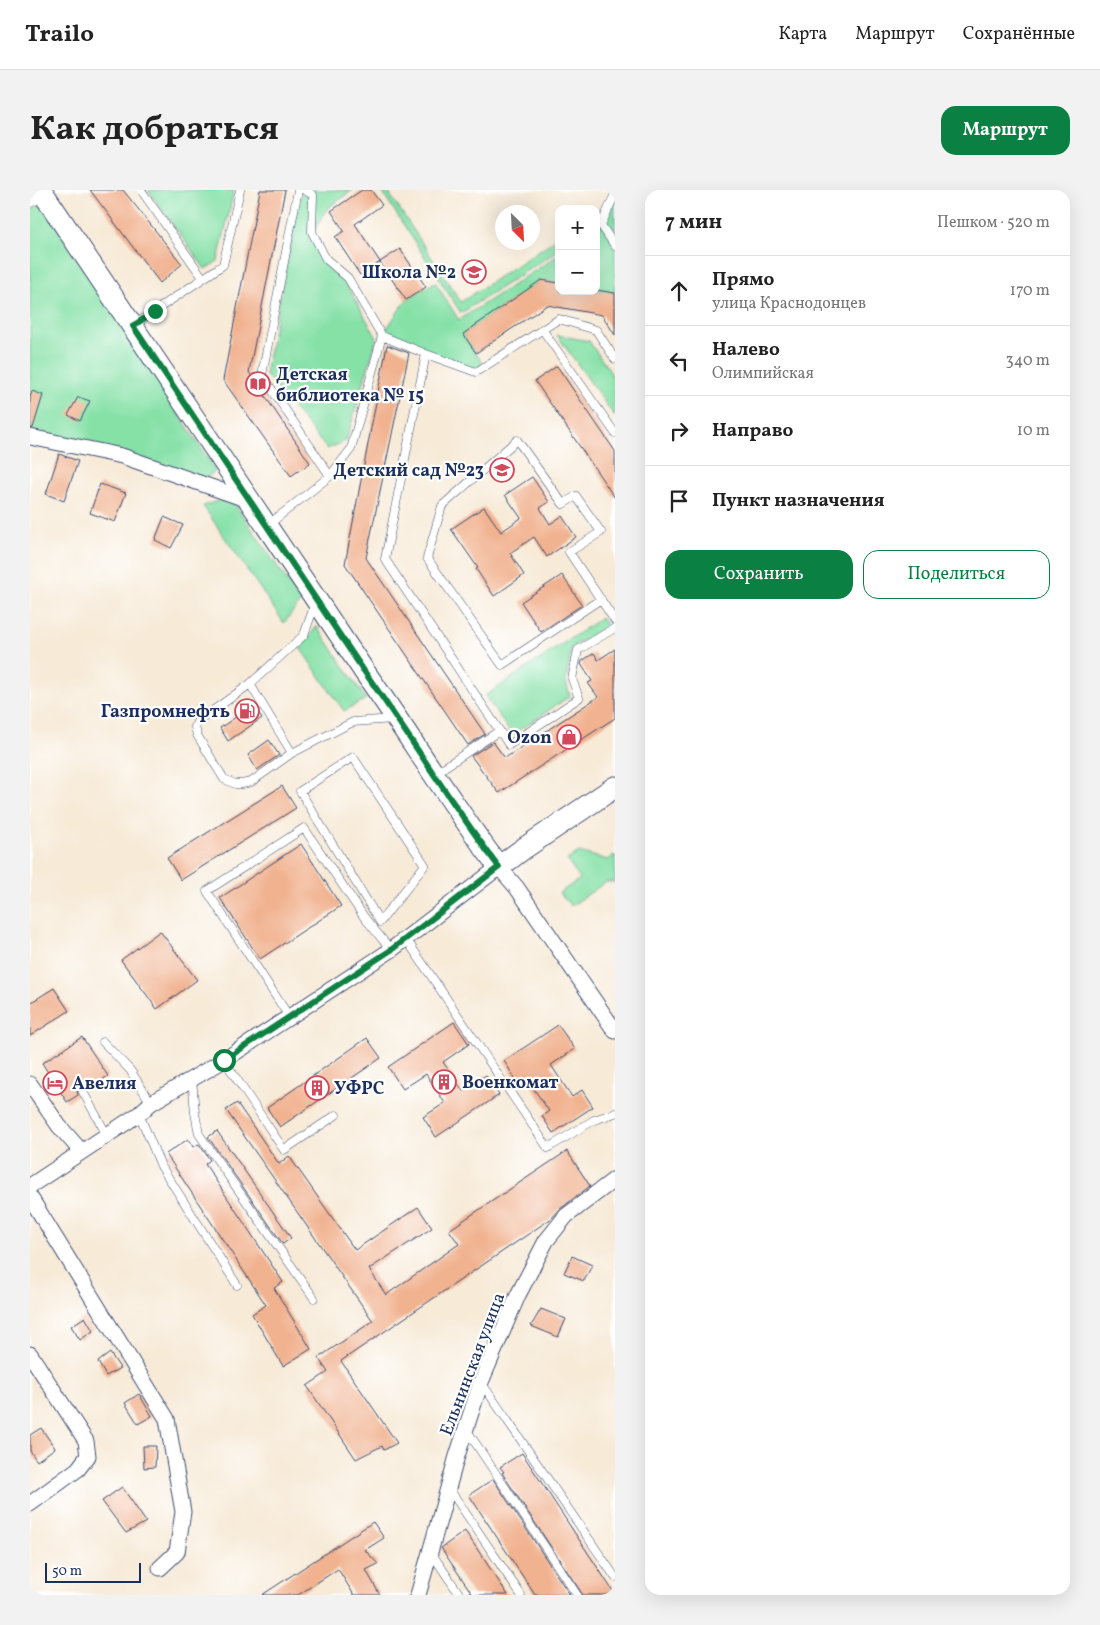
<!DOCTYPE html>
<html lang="ru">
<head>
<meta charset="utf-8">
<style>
  body { margin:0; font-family:Vollkorn,serif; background:#f2f2f2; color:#222 }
  .controls { position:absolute; right:15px; top:15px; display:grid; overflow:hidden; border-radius:10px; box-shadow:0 5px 20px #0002 }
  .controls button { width:45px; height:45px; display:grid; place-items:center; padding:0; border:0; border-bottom:1px solid #e0e0e0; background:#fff; color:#222; font:25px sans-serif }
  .compass { position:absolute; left:465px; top:15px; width:45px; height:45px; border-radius:50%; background:#fff; box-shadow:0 5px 20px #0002; rotate:156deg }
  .scale { position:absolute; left:15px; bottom:12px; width:96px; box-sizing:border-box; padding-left:5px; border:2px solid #1b2f5e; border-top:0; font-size:14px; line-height:18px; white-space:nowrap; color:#1b2f5e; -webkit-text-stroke:4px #fff; paint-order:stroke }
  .stop { position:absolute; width:15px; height:15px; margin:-11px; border:4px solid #0b8043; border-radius:50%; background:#fff }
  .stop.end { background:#0b8043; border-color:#fff; box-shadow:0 1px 5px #0008 }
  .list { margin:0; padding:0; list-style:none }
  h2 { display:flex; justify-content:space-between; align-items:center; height:65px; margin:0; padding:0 20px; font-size:21px }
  h2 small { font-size:16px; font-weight:400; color:#767676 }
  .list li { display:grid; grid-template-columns:32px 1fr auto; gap:15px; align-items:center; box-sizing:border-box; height:70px; padding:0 20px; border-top:1px solid #e0e0e0 }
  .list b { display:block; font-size:19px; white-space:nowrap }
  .list p { margin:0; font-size:16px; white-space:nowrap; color:#767676 }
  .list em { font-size:16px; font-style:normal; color:#767676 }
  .actions { display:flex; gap:10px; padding:15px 20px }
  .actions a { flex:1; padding:11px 0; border:1px solid #0b8043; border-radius:15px; text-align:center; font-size:18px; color:#0b8043 }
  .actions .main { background:#0b8043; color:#fff }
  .icon { flex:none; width:28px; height:28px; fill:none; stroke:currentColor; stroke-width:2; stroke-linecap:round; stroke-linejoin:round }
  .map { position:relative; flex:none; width:585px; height:1405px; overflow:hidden; border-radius:15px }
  header { display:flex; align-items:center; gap:30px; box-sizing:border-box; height:70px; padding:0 25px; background:#fff; border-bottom:1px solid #e0e0e0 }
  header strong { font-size:24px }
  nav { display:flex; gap:28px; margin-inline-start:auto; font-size:18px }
  .intro { display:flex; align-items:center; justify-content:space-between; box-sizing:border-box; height:120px; padding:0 30px }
  h1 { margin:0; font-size:35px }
  .button { padding:12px 22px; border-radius:15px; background:#0b8043; color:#fff; font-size:18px; font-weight:700 }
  main { display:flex; gap:30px; padding:0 30px }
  aside { flex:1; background:#fff; border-radius:15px; box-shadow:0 5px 20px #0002 }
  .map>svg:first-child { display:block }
  .green { fill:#86e1a7; stroke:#508882 }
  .building { fill:#f1b290 }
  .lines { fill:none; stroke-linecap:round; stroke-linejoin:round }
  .service-casing { stroke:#3c4b70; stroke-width:9 }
  .minor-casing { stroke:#3c4b70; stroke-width:17 }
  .secondary-casing { stroke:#3c4b70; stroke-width:23 }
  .service { stroke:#fff; stroke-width:8 }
  .minor { stroke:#fff; stroke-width:15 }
  .secondary { stroke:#fff; stroke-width:21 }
  .route { stroke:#0b8043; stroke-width:6 }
  .labels { text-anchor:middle; stroke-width:4.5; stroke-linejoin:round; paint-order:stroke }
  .poi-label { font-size:18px; font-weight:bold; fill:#1b2f5e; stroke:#fff; text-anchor:end }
  .street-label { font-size:18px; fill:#1b2f5e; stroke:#fff }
</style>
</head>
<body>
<header>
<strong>Trailo</strong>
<nav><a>Карта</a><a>Маршрут</a><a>Сохранённые</a></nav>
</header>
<div class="intro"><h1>Как добраться</h1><a class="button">Маршрут</a></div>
<main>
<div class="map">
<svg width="585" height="1405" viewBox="0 0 585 1405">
  <rect width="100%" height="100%" fill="#fff"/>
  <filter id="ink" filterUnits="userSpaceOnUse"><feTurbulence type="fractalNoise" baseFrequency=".02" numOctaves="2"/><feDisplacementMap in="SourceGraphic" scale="10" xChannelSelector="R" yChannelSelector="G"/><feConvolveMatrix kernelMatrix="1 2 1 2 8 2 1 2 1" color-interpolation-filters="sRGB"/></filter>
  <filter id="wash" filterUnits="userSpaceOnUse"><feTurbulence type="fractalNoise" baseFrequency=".0096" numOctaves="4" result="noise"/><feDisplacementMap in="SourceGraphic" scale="20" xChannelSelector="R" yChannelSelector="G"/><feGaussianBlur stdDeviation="1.12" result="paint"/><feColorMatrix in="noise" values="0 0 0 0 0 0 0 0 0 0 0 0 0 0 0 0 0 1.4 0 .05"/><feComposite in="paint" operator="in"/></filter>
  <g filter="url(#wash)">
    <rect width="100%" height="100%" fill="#f7ead7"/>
    <path class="green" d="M118,0H204L188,71L175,79Z
      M278,0H323L298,18L283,42L284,4Z
      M351,0H357L431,112L529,47V60L431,123Z
      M271,2L280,7L279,44L292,70L315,92L347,148L316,251L297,259L235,184Z
      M585,10V103L566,100V40L571,37L570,34L566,36V23Z
      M13,14L186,281L167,294L0,245V20Z
      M529,65V93L511,90L433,144L453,174L445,180L353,144L376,110L405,92L429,130Z
      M527,145L559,151L585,189V227Z
      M200,307L271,411L254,433L173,316Z
      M571,428L577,435L541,458L536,492L540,506L482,545L455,506Z
      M287,436L336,509L314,521L270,458Z
      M549,662L578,670L585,665V692H576L541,716L529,703L550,689L537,670Z"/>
    <g id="blocks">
      <path class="building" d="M60,0H93L152,74L130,93Z
        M230,0H255L219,182L280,273L261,286L193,190Z
        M332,0H341L352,15L325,34L350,72L330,85L305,47L314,41L301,21Z
        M370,59L396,97L376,110L350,72Z
        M511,90L529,93V101H566V100L585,103V145L572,125L517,115L446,163L433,144Z
        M357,155L379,163L336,368L455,544L438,555L315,374Z
        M527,176L585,261V308L505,191Z
        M2,201L13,205L3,238H0V207Z
        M48,207L60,211L50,231L38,225Z
        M29,264L48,271L34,311L16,304Z
        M502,287L519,312L510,318L520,334L532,326L546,347L517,367L504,347L480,363L494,385L464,406L446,379L448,378L421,339L454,317L471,342L491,328L475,305Z
        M70,294L96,303L85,332L60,323Z
        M134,327L153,335L141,358L125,350Z
        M532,385L552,415L511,442L491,412Z
        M585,459V528L469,603L441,566L463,552L475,568L568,507L558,493L562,491L551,474L552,471L564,463L568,470Z
        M223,515L232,528L198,551L190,538Z
        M239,550L249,565L227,580L218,565Z
        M252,596L266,618L151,690L137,668Z
        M271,654L311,716L230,769L190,708Z
        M130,741L167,790L127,819L91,770Z
        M24,798L39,821L0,846V813Z
        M424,832L439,854L413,872L433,901L456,885L469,905L406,947L393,927L415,913L396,884L373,899L358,877Z
        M528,835L545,859L521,875L542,907L552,900L563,917L523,943L512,926L519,921L497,889L489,894L474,871Z
        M52,847L78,886L58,899L54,896L50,897L47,901L48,905L37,912L12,873Z
        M337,848L351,868L250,937L237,918Z
        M207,913L249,974L259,966L325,1060L388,1017L402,1038L339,1079L356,1105L429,1054L419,1040L537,961L560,996L530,1019L522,1028L311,1171L367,1253L354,1260L352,1256L326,1269L277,1196L298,1182L288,1168L343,1131L196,920Z
        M187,941L261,1048L253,1054L178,947Z
        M158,949L163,957L169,954L180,970L175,974L253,1092L244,1098L281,1159L253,1176L222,1124L236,1115L136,964Z
        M542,1066L562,1075L554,1091L534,1083Z
        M511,1119L536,1129L528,1147L501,1136Z
        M55,1127L63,1141L50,1150L41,1136Z
        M80,1163L90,1178L76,1186L68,1172Z
        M109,1204L122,1226L108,1234L95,1213Z
        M11,1238L25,1258L7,1271L0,1261V1245Z
        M113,1256H126L125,1277L114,1278Z
        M492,1263L585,1404V1405H553L472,1283L474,1282L470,1277Z
        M463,1289L540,1405H505L439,1305Z
        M92,1297L116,1332L96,1343L72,1311Z
        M343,1332L354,1348L335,1360L348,1374L336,1380L350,1405H324L308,1379L268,1405H232Z
        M435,1341L478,1405H443L411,1358Z"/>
    </g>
  </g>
  <g filter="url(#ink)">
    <use href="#blocks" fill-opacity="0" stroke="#3c4b70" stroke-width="1"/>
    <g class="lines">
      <g class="service-casing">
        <path id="service" d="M111,0L173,88
          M268,0L232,185L300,286
          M275,0L283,5L282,42L296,69L318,88L352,146
          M585,4L571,35L585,56
          M0,13L13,7
          M104,135L193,75L210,0
          M512,139L585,243
          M396,164L355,369L479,555L549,508L542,489L548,460L585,438
          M238,335L300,286L321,259L352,146L396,164L446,182L529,129L566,140L585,169
          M571,409L472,475L397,368L412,316L487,250L533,314L546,306L571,342L539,362L585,431
          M285,414L274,445L220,494L167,532L165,537L167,545L194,589L205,594H212L221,592L262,563L323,532L363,529
          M220,494L262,563
          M323,567L395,675L350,732L270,601Z
          M404,584L469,541
          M376,749L518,958L564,930L585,923
          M260,828L177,701L274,638L334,727L361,760
          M73,852L100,880L121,913
          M194,870L254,960L306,925
          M162,888L165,923L169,944L284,1108
          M53,902L77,945
          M109,924L131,976L207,1095
          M451,1192L585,1387
          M436,1239L547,1405
          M418,1297L491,1405
          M400,1361L430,1405"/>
      </g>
      <g class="minor-casing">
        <path id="minor" d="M0,247L92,266L221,311
          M0,894L29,936L51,961
          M0,996L109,924L121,913L194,870L361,760L469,677L487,698L585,841
          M0,1007L137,1229L153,1322L147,1362L130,1378
          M0,1164L56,1251L58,1266L48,1279L0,1314
          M388,1405L427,1266L451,1192L488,1105L516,1051L536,1026L585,989"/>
      </g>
      <g class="secondary-casing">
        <path id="secondary" d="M11,0L334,481C380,546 421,614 469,677L493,659L585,597"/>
      </g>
      <use href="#service" class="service"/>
      <use href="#minor" class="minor"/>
      <use href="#secondary" class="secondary"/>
    </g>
  </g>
  <g class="lines" filter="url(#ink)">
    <path class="route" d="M125,121L103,136L334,481C380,546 421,614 469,677L361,760L194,870"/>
  </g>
  <defs>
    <g id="school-ring" transform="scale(1.25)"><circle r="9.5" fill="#fff" stroke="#d1495b" stroke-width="1.5"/><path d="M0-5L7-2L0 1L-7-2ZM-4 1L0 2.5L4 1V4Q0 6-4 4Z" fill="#d1495b"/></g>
    <g id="library-ring" transform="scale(1.25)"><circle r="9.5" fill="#fff" stroke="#d1495b" stroke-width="1.5"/><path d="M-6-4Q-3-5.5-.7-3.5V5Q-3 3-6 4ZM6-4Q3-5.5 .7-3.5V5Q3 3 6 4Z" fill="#d1495b"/></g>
    <g id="fuel-ring" transform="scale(1.25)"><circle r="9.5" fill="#fff" stroke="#d1495b" stroke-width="1.5"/><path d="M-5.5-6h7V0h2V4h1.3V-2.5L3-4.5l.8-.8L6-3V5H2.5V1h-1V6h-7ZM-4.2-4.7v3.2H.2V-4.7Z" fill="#d1495b"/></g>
    <g id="shop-ring" transform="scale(1.25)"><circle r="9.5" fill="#fff" stroke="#d1495b" stroke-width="1.5"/><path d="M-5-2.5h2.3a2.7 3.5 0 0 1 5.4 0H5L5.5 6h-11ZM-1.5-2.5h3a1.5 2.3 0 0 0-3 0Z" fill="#d1495b"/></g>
    <g id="building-ring" transform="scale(1.25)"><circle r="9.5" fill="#fff" stroke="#d1495b" stroke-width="1.5"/><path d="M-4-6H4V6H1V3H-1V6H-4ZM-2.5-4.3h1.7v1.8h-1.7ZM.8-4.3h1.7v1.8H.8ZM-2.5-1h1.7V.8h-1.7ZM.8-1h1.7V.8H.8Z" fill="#d1495b"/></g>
    <g id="hotel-ring" transform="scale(1.25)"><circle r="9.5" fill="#fff" stroke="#d1495b" stroke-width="1.5"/><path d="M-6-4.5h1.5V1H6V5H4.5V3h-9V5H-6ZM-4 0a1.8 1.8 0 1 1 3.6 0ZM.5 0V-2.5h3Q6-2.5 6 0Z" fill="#d1495b"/></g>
  </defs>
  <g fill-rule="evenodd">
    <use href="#school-ring" x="444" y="82"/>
    <use href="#library-ring" x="228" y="194"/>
    <use href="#school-ring" x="472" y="280"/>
    <use href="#fuel-ring" x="217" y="521"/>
    <use href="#shop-ring" x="539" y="547"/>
    <use href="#building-ring" x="414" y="892"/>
    <use href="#hotel-ring" x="25" y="893"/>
    <use href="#building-ring" x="287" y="898"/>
  </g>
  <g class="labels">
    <g class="poi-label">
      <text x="426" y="88">Школа №2</text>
      <text x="246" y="190" text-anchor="start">Детская<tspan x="246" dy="21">библиотека № 15</tspan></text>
      <text x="454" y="286">Детский сад №23</text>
      <text x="200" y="527">Газпромнефть</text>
      <text x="522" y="553">Ozon</text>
      <text x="432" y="898" text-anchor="start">Военкомат</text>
      <text x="42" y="899" text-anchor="start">Авелия</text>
      <text x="304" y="904" text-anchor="start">УФРС</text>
    </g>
    <g class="street-label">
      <text transform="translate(442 1174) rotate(-69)" y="6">Ельнинская улица</text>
    </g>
  </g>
</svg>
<div class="controls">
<button>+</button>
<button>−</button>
</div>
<svg class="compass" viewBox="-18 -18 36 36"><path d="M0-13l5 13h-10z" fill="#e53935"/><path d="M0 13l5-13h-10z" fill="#767676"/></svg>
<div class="scale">50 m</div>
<div class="stop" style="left:194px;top:870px"></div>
<div class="stop end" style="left:125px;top:121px"></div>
</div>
<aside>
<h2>7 мин<small>Пешком · 520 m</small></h2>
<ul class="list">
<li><svg class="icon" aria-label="ahead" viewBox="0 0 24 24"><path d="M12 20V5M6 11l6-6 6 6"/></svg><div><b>Прямо</b><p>улица Краснодонцев</p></div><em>170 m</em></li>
<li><svg class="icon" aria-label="left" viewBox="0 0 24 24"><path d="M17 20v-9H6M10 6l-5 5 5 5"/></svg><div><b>Налево</b><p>Олимпийская</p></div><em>340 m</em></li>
<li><svg class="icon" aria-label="right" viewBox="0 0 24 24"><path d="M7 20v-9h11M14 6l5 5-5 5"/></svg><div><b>Направо</b></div><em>10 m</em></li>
<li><svg class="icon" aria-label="arrive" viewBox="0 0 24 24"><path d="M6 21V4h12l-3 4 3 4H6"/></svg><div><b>Пункт назначения</b></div></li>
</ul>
<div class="actions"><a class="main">Сохранить</a><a>Поделиться</a></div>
</aside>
</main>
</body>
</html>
